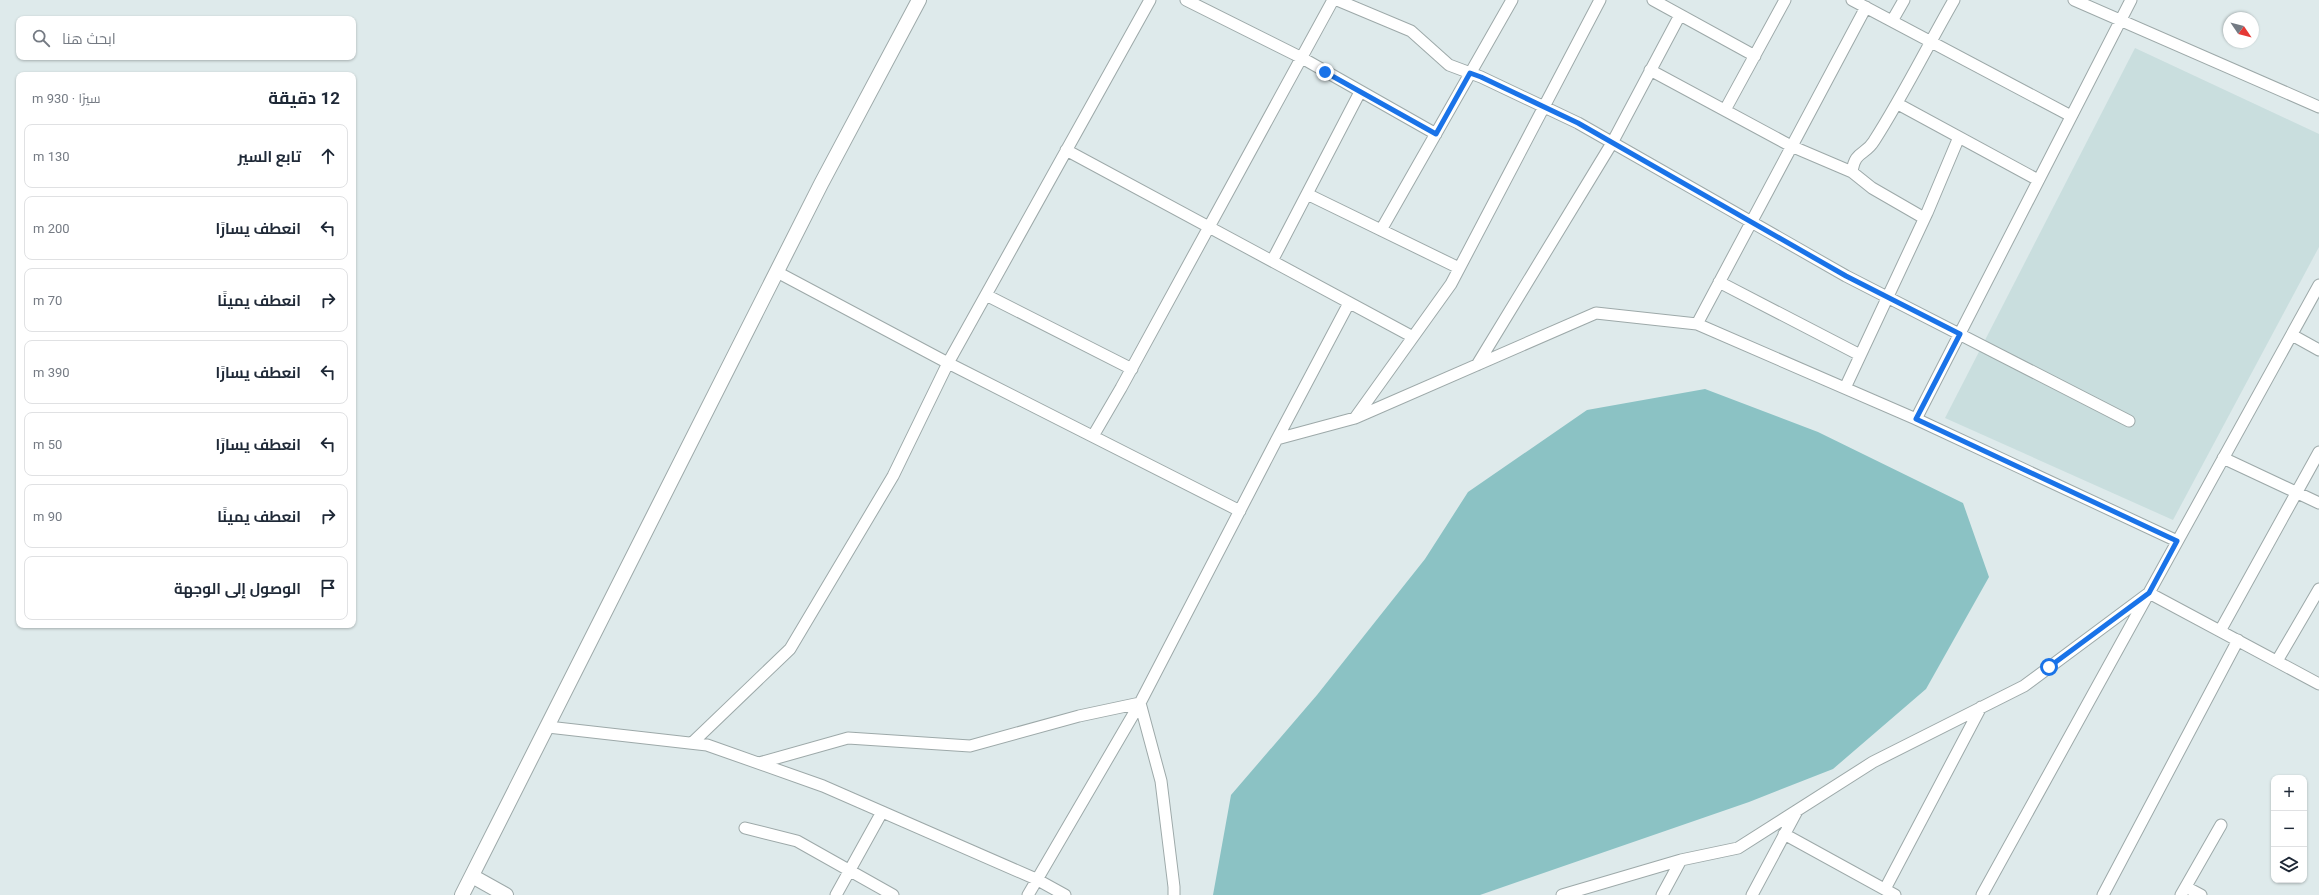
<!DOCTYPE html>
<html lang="ar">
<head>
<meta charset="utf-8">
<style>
  body { margin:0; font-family:Roboto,Cairo,sans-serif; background:#f2f2f3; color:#1f2937; direction:rtl }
  .controls { position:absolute; right:12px; bottom:12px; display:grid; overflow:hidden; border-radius:8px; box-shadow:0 1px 3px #0004 }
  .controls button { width:36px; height:36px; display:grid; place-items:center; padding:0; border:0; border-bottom:1px solid #e0e1e3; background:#fff; color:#1f2937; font:20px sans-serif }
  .compass { position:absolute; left:2223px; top:12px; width:36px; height:36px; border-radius:50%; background:#fff; box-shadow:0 1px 3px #0004; rotate:125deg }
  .stop { position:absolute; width:12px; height:12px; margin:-9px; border:3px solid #1a73e8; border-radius:50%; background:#fff }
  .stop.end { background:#1a73e8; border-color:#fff; box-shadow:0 1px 4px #0008 }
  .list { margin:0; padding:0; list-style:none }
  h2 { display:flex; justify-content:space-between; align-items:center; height:52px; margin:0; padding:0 16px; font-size:17px }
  h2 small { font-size:13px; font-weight:400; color:#747a83 }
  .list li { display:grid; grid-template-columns:26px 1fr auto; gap:12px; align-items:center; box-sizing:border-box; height:64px; margin:0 8px 8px; padding:0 8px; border:1px solid #e0e1e3; border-radius:8px }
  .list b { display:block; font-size:15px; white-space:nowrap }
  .list em { font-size:13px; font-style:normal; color:#747a83 }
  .icon { flex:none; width:22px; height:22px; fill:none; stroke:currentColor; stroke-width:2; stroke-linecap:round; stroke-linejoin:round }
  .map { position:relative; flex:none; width:2319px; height:895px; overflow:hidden; direction:ltr }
  .search { position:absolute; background:#fff; box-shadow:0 1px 3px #0004; left:16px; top:16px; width:340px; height:44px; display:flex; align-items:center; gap:10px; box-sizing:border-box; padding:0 14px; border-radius:8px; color:#747a83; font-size:15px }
  .panel { position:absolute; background:#fff; box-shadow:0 1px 3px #0004; left:16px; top:72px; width:340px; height:556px; border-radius:8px; direction:rtl }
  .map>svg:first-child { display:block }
  .built { fill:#c9dede }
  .green { fill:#8bc2c4 }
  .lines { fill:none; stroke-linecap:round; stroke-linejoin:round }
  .minor-casing { stroke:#9da9a9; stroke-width:13 }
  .major-casing { stroke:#9da9a9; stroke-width:16 }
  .minor { stroke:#fff; stroke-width:11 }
  .major { stroke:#fff; stroke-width:14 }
  .route { stroke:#1a73e8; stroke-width:5 }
</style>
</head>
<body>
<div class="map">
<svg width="2319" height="895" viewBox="0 0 2319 895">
  <rect width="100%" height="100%" fill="#deeaeb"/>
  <path class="built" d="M2135,48L2319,134V247L2173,520L1945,418Z"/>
  <path class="green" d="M1705,389L1818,432L1963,503L1989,577L1926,689L1833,769L1749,802L1480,895H1213L1231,795L1317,695L1425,559L1468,492L1587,410Z"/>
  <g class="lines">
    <g class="minor-casing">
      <path id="minor" d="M1186,0L1302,58L1436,134
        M1337,0L1411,31L1449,65L1481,77L1578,123L1846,276L2129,421
        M1653,0L1755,56
        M1852,0L2071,116
        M2074,0L2319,107
        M1892,21L1904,0
        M1650,70L1791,146L1852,172L1872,188L1924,218
        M1898,104L2038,180
        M1725,110L1785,0
        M1066,150L1413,337
        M1852,172C1855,150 1865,156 1874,141C1903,96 1927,47 1954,0
        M1307,194L1459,268
        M1381,230L1512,0
        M1272,261L1360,92
        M777,272L948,363L1240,511
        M1719,282L1860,355
        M986,295L1132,369
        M1697,324L1866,7
        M2292,335L2319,350
        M1477,365L1612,143L1680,15
        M1845,388L1927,213L1959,137
        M1355,418L1596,313L1697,324L1916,419L2177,541
        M1916,419L2131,0
        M1093,436L1121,388L1333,0
        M1277,439L1349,303
        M2223,458L2319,503
        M2220,631L2319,452
        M2277,661L2319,589
        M548,727L707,745L823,786L1036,879L1065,895
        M692,743L790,649L893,476L948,363L1150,0
        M759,763L848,738L970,746L1079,716L1140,703L1161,781L1174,887V895
        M745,828L797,841L893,895
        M1784,834L1895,895
        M2186,887L2201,895
        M1885,889L1981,707
        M836,895L882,812
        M1028,895L1140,703L1277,439L1355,418L1451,284L1600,0
        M1562,895L1681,860L1738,848L1873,762L2024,686L2149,593L2319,684
        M1662,895L1681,860
        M1752,895L1797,811
        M1982,895L2319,285
        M2103,895L2238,640
        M2181,895L2221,825"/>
    </g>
    <g class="major-casing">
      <path id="major" d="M472,876L506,895
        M462,895L821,184L919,0"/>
    </g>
    <use href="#minor" class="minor"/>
    <use href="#major" class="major"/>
  </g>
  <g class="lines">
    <path class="route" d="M1325,72L1436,134L1470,73L1481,77L1578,123L1846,276L1960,334L1916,419L2177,541L2149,593L2049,667"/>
  </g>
</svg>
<div class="controls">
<button>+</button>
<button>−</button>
<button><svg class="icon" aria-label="layers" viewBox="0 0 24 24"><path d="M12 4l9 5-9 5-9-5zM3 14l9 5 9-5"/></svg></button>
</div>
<svg class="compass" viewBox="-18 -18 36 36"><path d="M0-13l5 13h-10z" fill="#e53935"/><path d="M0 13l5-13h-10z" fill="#747a83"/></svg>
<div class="stop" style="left:2049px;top:667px"></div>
<div class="stop end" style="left:1325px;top:72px"></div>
<div class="search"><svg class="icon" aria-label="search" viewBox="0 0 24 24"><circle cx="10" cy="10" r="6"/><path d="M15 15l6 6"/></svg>ابحث هنا</div>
<section class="panel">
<h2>12 دقيقة<small>سيرًا · 930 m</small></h2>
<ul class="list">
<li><svg class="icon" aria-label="ahead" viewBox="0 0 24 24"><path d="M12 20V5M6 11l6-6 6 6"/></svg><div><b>تابع السير</b></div><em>130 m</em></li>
<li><svg class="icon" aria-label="left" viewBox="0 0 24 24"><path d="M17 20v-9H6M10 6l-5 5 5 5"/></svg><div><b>انعطف يسارًا</b></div><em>200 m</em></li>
<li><svg class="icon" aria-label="right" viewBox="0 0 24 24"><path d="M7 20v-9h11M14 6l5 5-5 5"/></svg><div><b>انعطف يمينًا</b></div><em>70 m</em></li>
<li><svg class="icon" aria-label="left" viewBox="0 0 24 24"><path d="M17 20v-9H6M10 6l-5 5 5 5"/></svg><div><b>انعطف يسارًا</b></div><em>390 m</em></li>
<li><svg class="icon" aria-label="left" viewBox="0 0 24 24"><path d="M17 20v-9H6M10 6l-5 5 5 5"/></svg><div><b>انعطف يسارًا</b></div><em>50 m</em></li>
<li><svg class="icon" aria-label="right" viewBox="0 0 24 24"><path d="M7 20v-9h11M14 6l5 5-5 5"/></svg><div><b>انعطف يمينًا</b></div><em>90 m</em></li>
<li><svg class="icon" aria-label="arrive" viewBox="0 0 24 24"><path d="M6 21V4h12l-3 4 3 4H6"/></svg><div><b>الوصول إلى الوجهة</b></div></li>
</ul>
</section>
</div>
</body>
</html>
